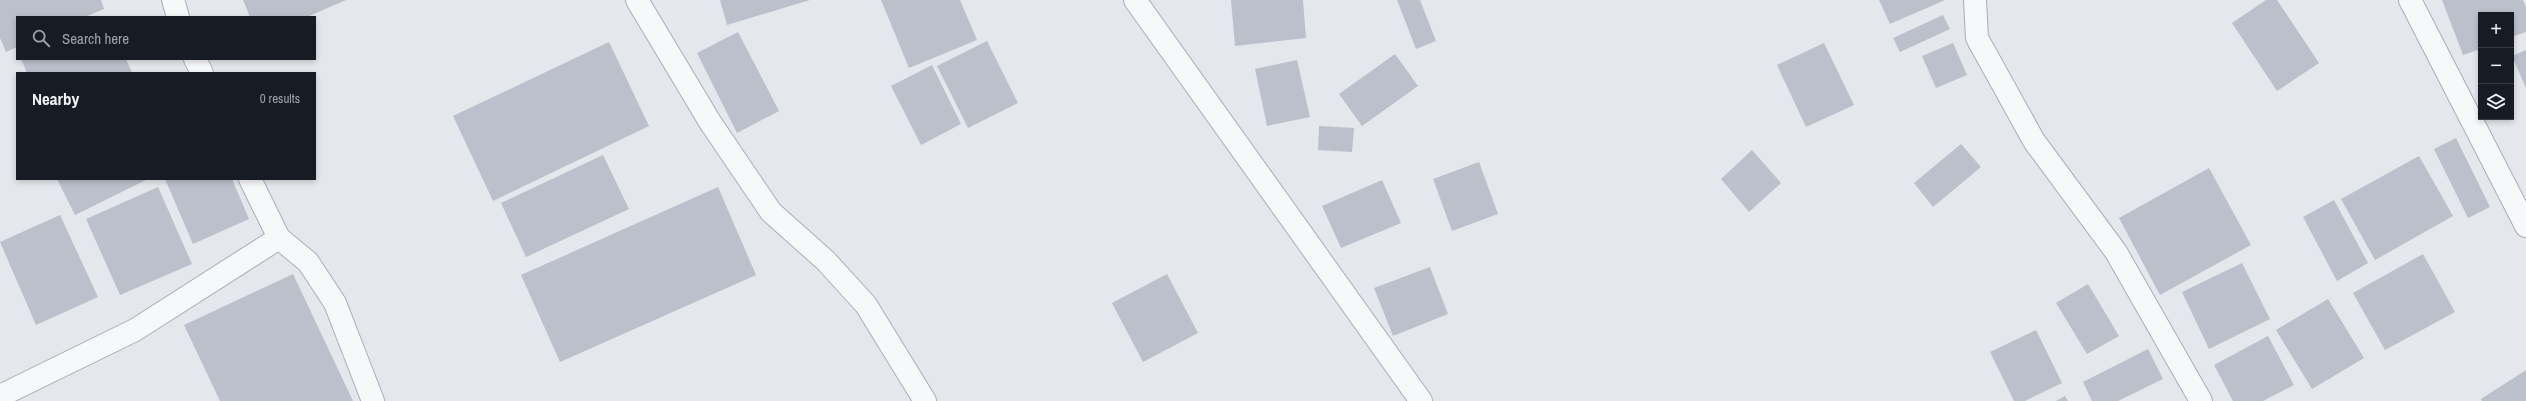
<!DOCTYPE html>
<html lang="en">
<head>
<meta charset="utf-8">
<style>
  body { margin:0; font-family:"Archivo Narrow",sans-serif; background:#20242c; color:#f1f3f6 }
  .controls { position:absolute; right:12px; top:12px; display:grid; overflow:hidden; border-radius:0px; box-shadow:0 2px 6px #0003 }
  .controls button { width:36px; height:36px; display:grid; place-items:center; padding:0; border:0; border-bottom:1px solid #363941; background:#171b24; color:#f1f3f6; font:20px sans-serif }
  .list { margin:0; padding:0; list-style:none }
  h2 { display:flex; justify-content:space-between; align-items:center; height:52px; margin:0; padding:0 16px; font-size:17px }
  h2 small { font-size:13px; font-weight:400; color:#9ea1a6 }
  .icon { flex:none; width:22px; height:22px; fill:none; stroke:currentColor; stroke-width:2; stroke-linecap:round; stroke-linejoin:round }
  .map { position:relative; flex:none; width:2526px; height:401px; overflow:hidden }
  .search { position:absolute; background:#171b24; box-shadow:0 2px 6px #0003; left:16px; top:16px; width:300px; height:44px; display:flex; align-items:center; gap:10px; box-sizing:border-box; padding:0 14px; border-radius:0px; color:#9ea1a6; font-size:15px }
  .panel { position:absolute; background:#171b24; box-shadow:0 2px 6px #0003; left:16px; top:72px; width:300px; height:108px; border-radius:0px }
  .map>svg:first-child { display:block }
  .building { fill:#bbc0ca }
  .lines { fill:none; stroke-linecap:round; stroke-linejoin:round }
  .minor-casing { stroke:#a9aeb7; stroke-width:24 }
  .minor { stroke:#f7f8fa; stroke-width:22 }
</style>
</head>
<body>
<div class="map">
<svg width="2526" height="401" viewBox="0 0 2526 401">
  <rect width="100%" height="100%" fill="#e4e7ec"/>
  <path class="building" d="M0,0H101L104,9L85,17H17V47L6,52L0,38Z
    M243,0H346L307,17H250Z
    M720,0H810L727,25Z
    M881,0H960L977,40L909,68Z
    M1231,0H1303L1306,38L1235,46Z
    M1397,0H1420L1436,41L1416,49Z
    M1879,0H1945L1890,24Z
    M2266,0H2277L2319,63L2277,91L2232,23Z
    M2442,0H2523L2526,7V32L2511,37V15H2481V49L2463,55Z
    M1943,15L1950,29L1900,52L1893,38Z
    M738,32L779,111L737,133L697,53Z
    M987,41L1018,103L968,128L937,66Z
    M609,42L649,126L493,201L453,116Z
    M1824,43L1854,105L1806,127L1777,65Z
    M1953,43L1967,75L1936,88L1922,56Z
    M2526,50V88L2512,56Z
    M1395,54L1418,86L1362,126L1339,94Z
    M21,59H126L132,73H27Z
    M1297,60L1310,117L1267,126L1255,69Z
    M932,65L961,124L921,145L891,86Z
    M1319,126L1354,128L1352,152L1318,150Z
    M2456,138L2490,207L2468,218L2434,149Z
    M1961,144L1981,167L1933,207L1914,183Z
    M1752,150L1781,183L1749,212L1721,179Z
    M603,155L629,209L526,257L501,203Z
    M2419,156L2453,216L2375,260L2341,199Z
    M1479,162L1498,214L1452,231L1433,179Z
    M2209,168L2251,245L2160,295L2119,218Z
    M57,179H148L75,215Z
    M165,179H232L249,219L193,244Z
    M1382,180L1401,223L1341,248L1322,206Z
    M158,187L192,264L120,295L86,219Z
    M718,187L756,275L560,362L521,275Z
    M2334,200L2368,263L2337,281L2303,217Z
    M60,215L98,297L36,325L0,242Z
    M2423,254L2455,312L2385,350L2353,293Z
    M2242,263L2270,319L2209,349L2182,292Z
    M1430,267L1448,314L1393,336L1374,288Z
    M293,274L353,401H220L184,325Z
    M1167,274L1198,333L1143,362L1112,303Z
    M2088,284L2119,336L2087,354L2056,303Z
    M2328,299L2364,358L2312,389L2276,330Z
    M2036,330L2062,383L2025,401H2014L1990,352Z
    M2268,336L2294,385L2263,401H2233L2214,365Z
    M2148,349L2163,379L2118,401H2092L2083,382Z
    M2526,370V401H2482L2481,399Z
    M2065,396L2068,401H2056Z"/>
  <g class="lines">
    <g class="minor-casing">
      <path id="minor" d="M173,0L178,17
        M637,0L710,122L771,212L826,261L866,305L925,401
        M1135,0L1421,401
        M1975,0L1977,38L2034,141L2116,252L2201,401
        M2410,0L2526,226
        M195,59L202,73
        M250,179L279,238L308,262L335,303L373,401
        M0,396L135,330L279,238"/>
    </g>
    <use href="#minor" class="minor"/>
  </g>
</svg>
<div class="controls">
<button>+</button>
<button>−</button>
<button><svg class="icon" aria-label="layers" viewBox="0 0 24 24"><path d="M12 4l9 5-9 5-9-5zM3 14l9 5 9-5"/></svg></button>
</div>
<div class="search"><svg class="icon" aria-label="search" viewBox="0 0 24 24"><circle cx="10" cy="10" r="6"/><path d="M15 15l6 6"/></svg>Search here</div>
<section class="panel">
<h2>Nearby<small>0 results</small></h2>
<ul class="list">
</ul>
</section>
</div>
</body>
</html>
